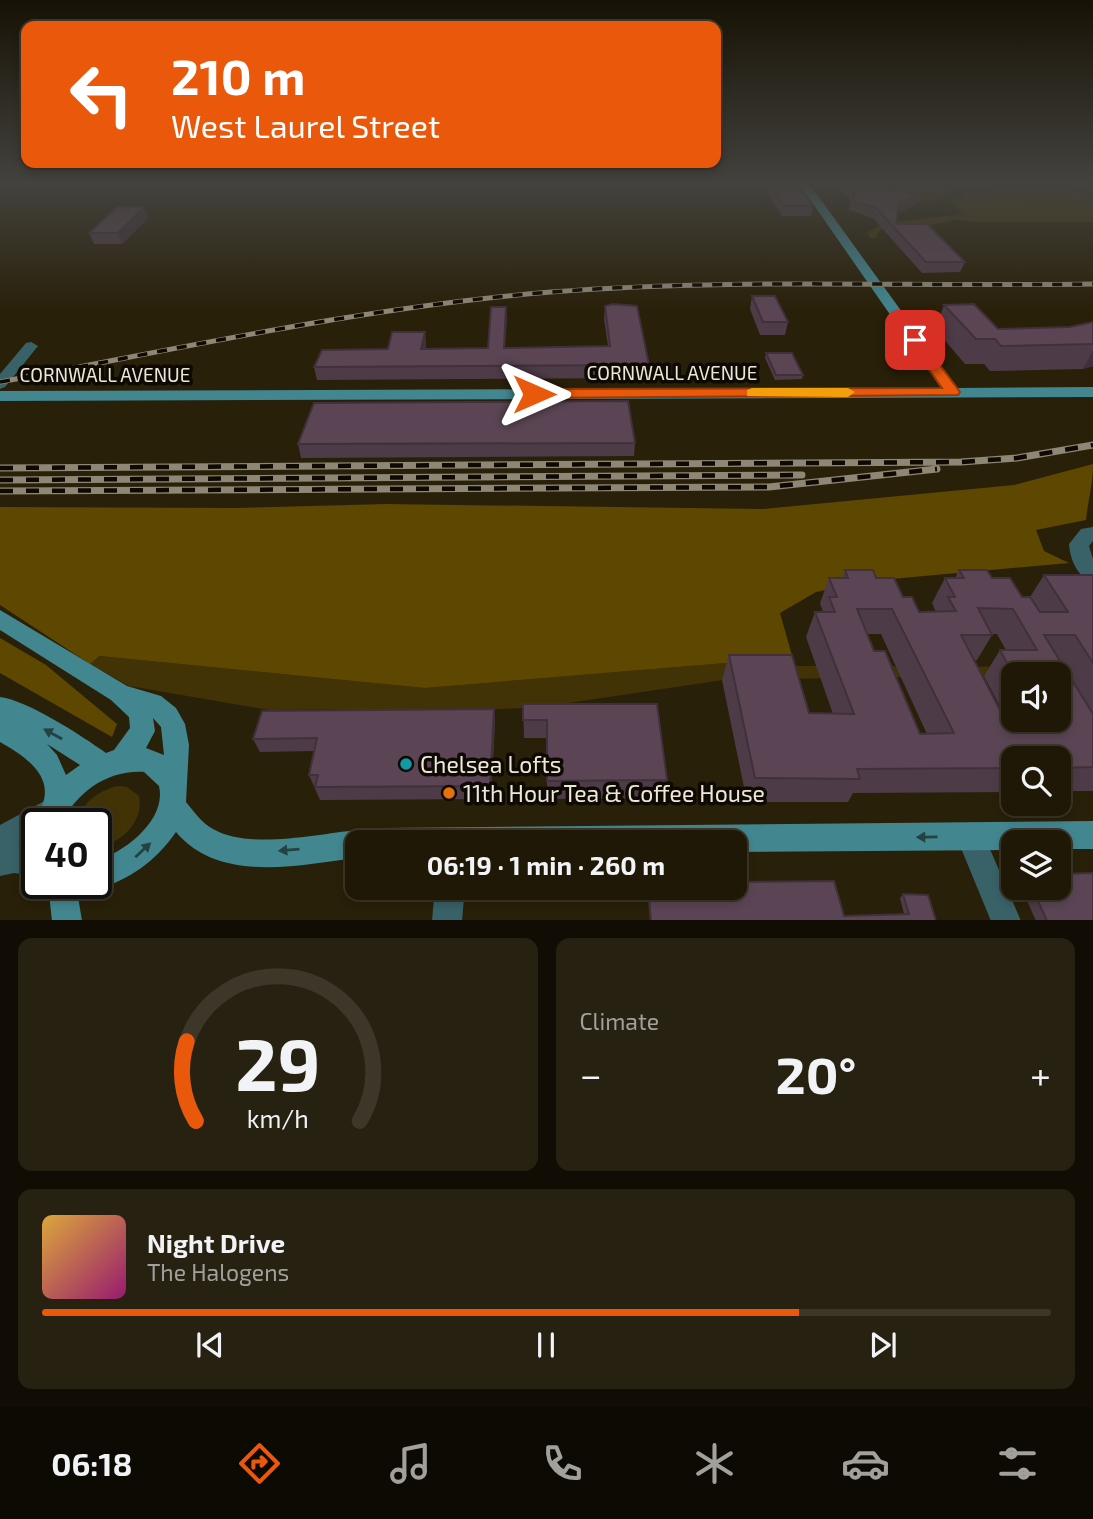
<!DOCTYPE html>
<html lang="en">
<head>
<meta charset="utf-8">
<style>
	body { margin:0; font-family:"Exo 2",sans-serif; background:#272111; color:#f1f3f6; height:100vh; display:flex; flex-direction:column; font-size:26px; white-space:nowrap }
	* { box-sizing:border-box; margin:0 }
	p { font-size:23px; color:#a1a09b }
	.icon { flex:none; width:38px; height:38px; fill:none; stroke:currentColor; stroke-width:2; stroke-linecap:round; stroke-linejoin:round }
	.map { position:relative; height:920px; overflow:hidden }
	.drawer { display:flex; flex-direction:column; gap:18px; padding:18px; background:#110d04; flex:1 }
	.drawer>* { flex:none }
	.banner { position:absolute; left:21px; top:21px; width:700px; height:147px; border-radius:14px; box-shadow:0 4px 10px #0003,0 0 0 2px #3c3728; background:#ea580c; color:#fff; overflow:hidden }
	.fabs { position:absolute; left:1001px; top:662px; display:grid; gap:14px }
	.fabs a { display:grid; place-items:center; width:70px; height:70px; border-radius:14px; background:#1f1807; box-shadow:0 4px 10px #0003,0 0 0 2px #3c3728; font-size:35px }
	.speed { position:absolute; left:21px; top:808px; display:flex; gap:14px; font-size:35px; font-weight:700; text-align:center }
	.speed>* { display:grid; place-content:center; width:91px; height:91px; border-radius:50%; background:#1f1807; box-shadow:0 4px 10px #0003,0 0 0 2px #3c3728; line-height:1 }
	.speed .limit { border:4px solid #111; border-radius:10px; background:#fff; color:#111 }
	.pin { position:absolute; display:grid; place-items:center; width:60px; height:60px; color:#fff; margin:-30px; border-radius:14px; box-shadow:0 4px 10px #0006 }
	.me { position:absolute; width:77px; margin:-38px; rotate:90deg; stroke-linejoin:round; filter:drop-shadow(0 0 5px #0008) }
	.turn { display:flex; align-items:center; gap:24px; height:147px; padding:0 35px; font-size:32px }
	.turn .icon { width:91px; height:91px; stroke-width:2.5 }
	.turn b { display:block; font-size:49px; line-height:60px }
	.big { font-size:52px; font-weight:700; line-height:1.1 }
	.drawer .widget { flex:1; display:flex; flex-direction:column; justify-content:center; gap:10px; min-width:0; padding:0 24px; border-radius:14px; background:#272111 }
	.drawer .dial { align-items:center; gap:0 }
	.dial svg { height:182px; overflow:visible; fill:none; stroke:#3c3728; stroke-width:7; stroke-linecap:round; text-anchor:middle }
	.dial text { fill:#f1f3f6; stroke:none }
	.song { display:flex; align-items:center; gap:21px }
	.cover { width:84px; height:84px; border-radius:10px; background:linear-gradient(135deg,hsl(40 70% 55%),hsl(320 70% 35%)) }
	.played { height:7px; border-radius:4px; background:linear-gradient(90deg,#ea580c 75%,#3c3728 75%) }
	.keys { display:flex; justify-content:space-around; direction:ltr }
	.heat { display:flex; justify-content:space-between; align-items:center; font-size:38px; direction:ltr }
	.drawer .tiles { flex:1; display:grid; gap:18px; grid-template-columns:1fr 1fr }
	.widget:last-child { grid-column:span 2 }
	.trip { position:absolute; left:345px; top:830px; width:402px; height:70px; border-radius:14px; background:#1f1807; box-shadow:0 4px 10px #0003,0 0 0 2px #3c3728; font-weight:700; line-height:70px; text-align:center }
	.dock { display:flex; height:112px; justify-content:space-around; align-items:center; background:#0c0a03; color:#a1a09b }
	.dock .icon { width:49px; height:49px }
	.dock .active { color:#ea580c }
	.dock b { font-size:32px; color:#f1f3f6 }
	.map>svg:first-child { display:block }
</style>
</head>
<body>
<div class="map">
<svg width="1093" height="921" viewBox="0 0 1093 921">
	<rect width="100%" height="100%" fill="#292009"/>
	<!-- green -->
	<path fill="#423307" d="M941,182L950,190L935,201H914L895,183Z
		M1039,182C1067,182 1070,193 1093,196V222H972L957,219L924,227H887L879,231L876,238H870L867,233L883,223L963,214L948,200L964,199L963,195Z
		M98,656L425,688L738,662L795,666L1093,667V674L723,680L541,707L407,714L328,709L269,710L129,686L90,664Z
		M117,786L127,787L139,796C144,822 121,844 96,847V824L75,823C83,803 96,792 117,786Z"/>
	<!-- forest -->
	<path fill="#5d4701" d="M1093,464C1093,484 1088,500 1086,520L1036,530L1044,551L1069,563L869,581L816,592L780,613L795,666L738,662L425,688L99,656L90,664L0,605V507L237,508L386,504L763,509L1014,485Z
		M0,638L46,665L117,724L112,737L0,673Z"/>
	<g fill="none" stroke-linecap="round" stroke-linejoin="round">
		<!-- street -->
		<path fill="#396268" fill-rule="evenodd" d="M31,342L38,346L5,387L0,389V374L26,343Z
			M1093,527V541L1089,546L1093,559V582C1077,577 1070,559 1069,544L1081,529Z
			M52,797L62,801L66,811C59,826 52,824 37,824V835L18,845L37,848V876L14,873L0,876V825Z
			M970,822L980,826L1021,921H991L956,836L960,826Z
			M435,887H465L462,921H432Z"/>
		<!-- secondary -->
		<path fill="#428690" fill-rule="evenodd" d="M798,182H808L957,388L1093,387V397L0,401V391L941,388Z
			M0,610L127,686L161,696L176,708L185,724L189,745L186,802C194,812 202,823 213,829C249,850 317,834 357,830L367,834L369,839L372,832L382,828L1093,821V849H1059V842H1013V850L735,852V842H357V858C298,865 220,884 176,832C155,862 130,879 96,890L85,884H96V861C125,852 167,820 159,786L144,772C107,770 77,792 61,824H37V832L33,824C36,817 41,810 43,803C53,773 21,754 0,742V697C29,701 82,736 106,753L114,750L130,728L129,717L111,700L0,630ZM153,718L161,727L164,755L146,748L155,731ZM47,744L80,765L66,775L57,755Z
			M48,884H76L82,921H52Z"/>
		<!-- rail-far1 casing -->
		<g stroke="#8e8775" stroke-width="5">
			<path id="rail-far1" d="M0,382C183,348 365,307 551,292C731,278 913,287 1093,284"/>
		</g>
		<!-- rail casing -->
		<g stroke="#8e8775" stroke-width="7">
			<path id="rail" d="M0,468L961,462L1017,458L1093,445
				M0,480L802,475
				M0,491L769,487L937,469"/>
		</g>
		<!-- rail-far1 -->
		<use href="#rail-far1" stroke="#0e0a03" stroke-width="3.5" stroke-dasharray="10" stroke-linecap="butt"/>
		<!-- rail -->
		<use href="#rail" stroke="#0e0a03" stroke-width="4.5" stroke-dasharray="13" stroke-linecap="butt"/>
	</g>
	<!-- wall -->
	<path fill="#4e3b48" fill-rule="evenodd" d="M760,182H797L813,206L811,216H782Z
		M831,182H883L892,191L918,195L915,205L897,213L896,224L965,262L960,272L922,273L873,218L849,210L851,203L849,197L830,186Z
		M148,218L122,244H94L89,233Z
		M752,296L788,322L785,335H760L750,309Z
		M944,305L998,329L1070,327L1093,322V366L1083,369L990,371L984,364H965L935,329Z
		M605,306L649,365L648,378L317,380L314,367L388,349L425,332L426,345V348H488L506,307L505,348L608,346L604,319Z
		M766,353L803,375L802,379L775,380L765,358Z
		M635,443L634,456L301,458L298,444Z
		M845,570L876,578L903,597L919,612H936L932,603L945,578H955L959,570L992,578L1022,597H1030L1044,575H1093V791H1059V758H1013V792L853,793L848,802H747L722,680L729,655L809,713L833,714L806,637L815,612H823L820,603L829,578H842ZM867,634H881L927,734H920L874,651ZM992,634H997L1006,650H1000L984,676L1014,733H1012L974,660H977L992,635ZM1013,674L1059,719H1013Z
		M523,704L667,780L663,798L547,799V738H524Z
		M494,709L495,722L491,799L320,800L309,775L314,751L260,752L253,739Z
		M647,887H735L844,916L904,914L900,898L903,894L936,921H650Z
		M1021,887H1059L1093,921H1036Z"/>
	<!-- shaded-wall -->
	<path fill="#40303b" d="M918,195L915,205L896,213L899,203Z
		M144,207L148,218L122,244L118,233Z
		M506,307L507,320L504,361V348Z
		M425,332L426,345L423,362L421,349Z
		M1093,350V366L1083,369Z
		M494,709L495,722L491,799L490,786Z"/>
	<!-- building -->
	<path fill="#5b4554" stroke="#40303b" stroke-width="2" fill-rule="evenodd" d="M769,182H797L813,206H784Z
		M842,182H883L892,191L899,189L918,195L899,203L896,224H927L965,262H926L876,208L851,201L855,197L852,187Z
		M117,207H144L118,233H89Z
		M752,296H775L788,322H763Z
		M613,304L637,306L649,365L314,367L322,350L388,349L392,332H425L421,349L488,348L491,307H506L504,348L610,346L605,306Z
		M974,304L998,329L1070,327L1093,322V344L1001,346L995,339H976L944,305Z
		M766,353H792L803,375H776Z
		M628,401L635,443L298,444L314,403Z
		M845,570H873L876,578H894L903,597H912L919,612L956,611L948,597H955L945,578H964L959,570H987L992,578H1010L1022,597H1030L1040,612H1068L1044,575H1093V663L1075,635H1044L1093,714V767L1059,768V758H1013V768L857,769L860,779L755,778L729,655H792L809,713L854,714L815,612H835L829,597H837L829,578H848ZM978,608L1013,609L1037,650H1000L1013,674H1059V719H1039L1046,732L1012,733L961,635H992ZM857,609H892L954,733L920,734L885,651H874Z
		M523,704H657L667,780L547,781V720H523Z
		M494,709L490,786L315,787L318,775H309L317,738L253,739L262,711Z
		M1093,873V921H1047L1032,887H1059V874Z
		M834,881L844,916L909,914L903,894L928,895L936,921H651L648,887H735V882Z"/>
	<!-- one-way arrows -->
	<defs><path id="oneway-solid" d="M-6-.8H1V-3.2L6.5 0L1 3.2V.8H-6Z" transform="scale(1.75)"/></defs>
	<g fill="#254242">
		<use href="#oneway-solid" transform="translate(53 734) rotate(-151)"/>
		<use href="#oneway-solid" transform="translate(927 837) rotate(179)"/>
		<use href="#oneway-solid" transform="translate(143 850) rotate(-43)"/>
		<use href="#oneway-solid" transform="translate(289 850) rotate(175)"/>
	</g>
	<!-- sky -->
	<linearGradient id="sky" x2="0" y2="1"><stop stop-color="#171205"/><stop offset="0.59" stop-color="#43423e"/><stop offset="1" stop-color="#43423e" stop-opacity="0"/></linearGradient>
	<rect width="1093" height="311" fill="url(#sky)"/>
	<!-- route -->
	<path fill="#ea580c" stroke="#983908" stroke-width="2" d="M910,337H919L960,392L958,395L534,398L526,394L534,389L942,388L908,340Z"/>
	<!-- slow -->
	<path fill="#f59e0b" d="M752,388H848L855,392L848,397L747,396V390Z"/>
	<!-- markers -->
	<circle fill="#0f9aa8" stroke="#0e0a03" stroke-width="2.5" cx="406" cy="764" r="7"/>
	<circle fill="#e8710a" stroke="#0e0a03" stroke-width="2.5" cx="449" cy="793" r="7"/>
	<g text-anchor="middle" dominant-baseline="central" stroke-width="7" stroke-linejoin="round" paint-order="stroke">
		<!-- street labels -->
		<g font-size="19" fill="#ece7d9" stroke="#0e0a03">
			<text x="672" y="372">CORNWALL AVENUE</text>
			<text x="105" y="374">CORNWALL AVENUE</text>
		</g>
		<!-- near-poi labels -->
		<g font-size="23" fill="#ece7d9" stroke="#0e0a03" text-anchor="start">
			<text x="420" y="764">Chelsea Lofts</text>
			<text x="463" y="793">11th Hour Tea &amp; Coffee House</text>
		</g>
	</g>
</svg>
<div class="fabs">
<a><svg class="icon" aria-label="sound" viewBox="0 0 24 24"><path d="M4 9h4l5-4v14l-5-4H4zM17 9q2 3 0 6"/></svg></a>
<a><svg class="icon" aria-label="search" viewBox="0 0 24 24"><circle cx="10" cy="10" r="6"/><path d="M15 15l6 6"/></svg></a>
<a><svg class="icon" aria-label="layers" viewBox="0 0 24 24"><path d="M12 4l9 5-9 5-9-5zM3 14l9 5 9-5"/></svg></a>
</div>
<div class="speed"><div class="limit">40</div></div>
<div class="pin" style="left:915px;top:340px;background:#d93025"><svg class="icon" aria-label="arrive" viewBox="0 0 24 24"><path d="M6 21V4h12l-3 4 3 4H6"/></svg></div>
<svg class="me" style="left:534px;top:394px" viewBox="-20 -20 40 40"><path d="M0-17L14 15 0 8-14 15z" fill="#ea580c" stroke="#fff" stroke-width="4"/></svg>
<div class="trip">06:19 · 1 min · 260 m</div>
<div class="banner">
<div class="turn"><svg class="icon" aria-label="left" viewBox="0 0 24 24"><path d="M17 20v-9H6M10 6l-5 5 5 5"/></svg><div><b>210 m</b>West Laurel Street</div></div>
</div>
</div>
<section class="drawer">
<div class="tiles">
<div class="widget dial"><svg viewBox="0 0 100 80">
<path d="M14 69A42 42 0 1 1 86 69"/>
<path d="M14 69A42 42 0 0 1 10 34" stroke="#ea580c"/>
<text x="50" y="56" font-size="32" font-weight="700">29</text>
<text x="50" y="72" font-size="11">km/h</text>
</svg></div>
<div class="widget"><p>Climate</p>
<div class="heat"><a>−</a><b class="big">20°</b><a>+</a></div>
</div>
<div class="widget">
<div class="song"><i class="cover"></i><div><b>Night Drive</b><p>The Halogens</p></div></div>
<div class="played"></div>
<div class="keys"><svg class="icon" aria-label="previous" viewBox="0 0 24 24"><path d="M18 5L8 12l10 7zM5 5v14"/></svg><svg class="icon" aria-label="pause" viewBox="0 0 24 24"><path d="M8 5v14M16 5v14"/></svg><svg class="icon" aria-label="next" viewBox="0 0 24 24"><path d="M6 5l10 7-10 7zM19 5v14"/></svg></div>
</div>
</div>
</section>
<nav class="dock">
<b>06:18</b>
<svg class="icon active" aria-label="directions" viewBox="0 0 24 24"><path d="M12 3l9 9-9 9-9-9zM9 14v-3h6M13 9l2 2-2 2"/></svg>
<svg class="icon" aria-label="music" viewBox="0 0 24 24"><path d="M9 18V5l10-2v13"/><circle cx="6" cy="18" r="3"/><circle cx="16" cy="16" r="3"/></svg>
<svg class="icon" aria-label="phone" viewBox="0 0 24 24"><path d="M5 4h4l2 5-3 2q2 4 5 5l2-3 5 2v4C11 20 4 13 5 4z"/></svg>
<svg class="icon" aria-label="climate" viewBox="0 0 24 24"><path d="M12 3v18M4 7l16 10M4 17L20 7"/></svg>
<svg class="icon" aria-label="car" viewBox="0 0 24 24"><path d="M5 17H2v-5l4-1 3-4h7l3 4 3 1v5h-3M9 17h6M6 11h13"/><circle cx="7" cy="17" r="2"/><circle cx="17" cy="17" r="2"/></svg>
<svg class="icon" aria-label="filters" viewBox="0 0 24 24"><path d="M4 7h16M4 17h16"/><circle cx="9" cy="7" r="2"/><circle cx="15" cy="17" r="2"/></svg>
</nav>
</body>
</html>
